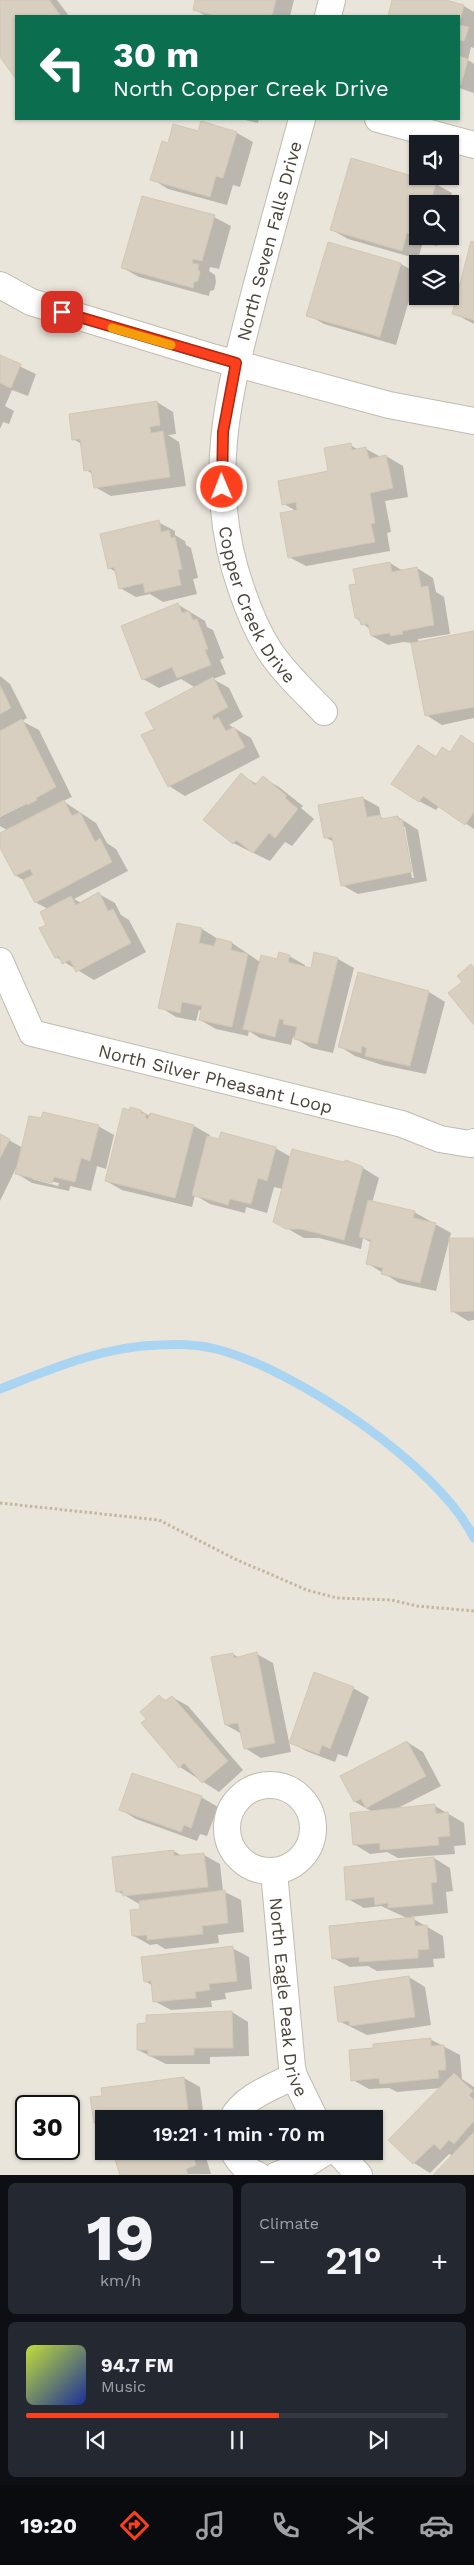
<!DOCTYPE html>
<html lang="en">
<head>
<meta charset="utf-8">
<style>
	body { margin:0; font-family:"Work Sans",sans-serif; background:#242831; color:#f1f3f6; height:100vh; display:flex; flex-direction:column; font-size:19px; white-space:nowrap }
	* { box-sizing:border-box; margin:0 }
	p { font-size:16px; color:#9ea1a6 }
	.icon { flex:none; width:28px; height:28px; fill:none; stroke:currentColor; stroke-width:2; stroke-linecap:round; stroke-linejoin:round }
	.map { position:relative; height:2175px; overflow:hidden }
	.details { display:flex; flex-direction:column; gap:8px; padding:8px; background:#0d0f14; flex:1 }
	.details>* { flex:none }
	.guide { position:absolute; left:15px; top:15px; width:445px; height:105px; border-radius:0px; box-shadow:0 1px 4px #0004; background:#0b6e4f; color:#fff; overflow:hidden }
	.fabs { position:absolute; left:409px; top:135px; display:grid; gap:10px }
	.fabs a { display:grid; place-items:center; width:50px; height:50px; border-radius:0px; background:#171b24; box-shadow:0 1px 4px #0004; font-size:25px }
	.speed { position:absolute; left:15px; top:2095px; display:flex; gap:10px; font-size:25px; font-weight:700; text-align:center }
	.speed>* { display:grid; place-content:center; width:65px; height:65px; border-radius:50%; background:#171b24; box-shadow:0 1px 4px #0004; line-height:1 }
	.speed .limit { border:2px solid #111; border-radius:8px; background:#fff; color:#111 }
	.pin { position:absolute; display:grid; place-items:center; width:42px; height:42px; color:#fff; margin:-21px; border-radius:10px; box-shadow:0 2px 8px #0006 }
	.me { position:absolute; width:55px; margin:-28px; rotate:359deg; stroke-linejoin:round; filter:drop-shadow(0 0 4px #0008) }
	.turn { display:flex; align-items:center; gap:18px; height:105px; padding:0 15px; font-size:22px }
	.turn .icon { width:65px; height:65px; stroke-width:2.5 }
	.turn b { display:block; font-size:35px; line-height:42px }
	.big { font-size:38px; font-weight:600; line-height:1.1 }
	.details .widget { flex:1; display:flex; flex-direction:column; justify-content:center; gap:8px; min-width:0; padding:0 18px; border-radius:8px; background:#242831 }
	.details .dial { align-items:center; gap:0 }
	.dial b { font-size:65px; line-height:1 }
	.song { display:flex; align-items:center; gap:15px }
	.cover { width:60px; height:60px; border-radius:8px; background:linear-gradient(135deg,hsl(70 70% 55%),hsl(230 70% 35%)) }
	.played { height:5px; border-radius:2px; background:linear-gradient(90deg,#fc3f1d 60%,#363941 60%) }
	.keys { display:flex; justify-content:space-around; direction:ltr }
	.heat { display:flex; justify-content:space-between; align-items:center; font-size:28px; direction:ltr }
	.details .tiles { flex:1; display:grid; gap:8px; grid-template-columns:1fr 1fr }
	.widget:last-child { grid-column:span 2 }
	.trip { position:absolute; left:95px; top:2110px; width:288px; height:50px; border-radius:0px; background:#171b24; box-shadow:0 1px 4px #0004; font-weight:600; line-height:50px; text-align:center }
	.menu { display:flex; height:80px; justify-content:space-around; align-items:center; background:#090b0e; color:#9ea1a6 }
	.menu .icon { width:35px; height:35px }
	.menu .active { color:#fc3f1d }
	.menu b { font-size:22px; color:#f1f3f6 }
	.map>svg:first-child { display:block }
</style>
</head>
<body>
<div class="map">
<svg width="474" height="2175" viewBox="0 0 474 2175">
	<rect width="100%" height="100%" fill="#f6f3ec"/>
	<!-- residential -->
	<path fill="#eae5da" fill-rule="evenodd" d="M0,0H474V2175H0ZM16,16H459V119H16ZM418,144H450V176H418ZM418,204H450V236H418ZM418,264H450V296H418ZM26,2106H69V2149H26ZM104,2119H374V2151H104Z"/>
	<!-- shadow -->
	<path fill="#0003" fill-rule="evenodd" d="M2,0H57L69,16H16V76L0,55V2Z
		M197,0H294L290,16H206L194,9Z
		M393,0H441L464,6L474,12V48L471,47L468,60L474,64V93L459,88V16H389Z
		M241,119H259L258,123Z
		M199,132L237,133L253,142L240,187L233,185L227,205L168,189L152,179L169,144Z
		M352,160L436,184L452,193L449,204H418V236H440L437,246L423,242L418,259L348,239L332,230Z
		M214,217L231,226L219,269L210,267L209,271L215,275L216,282L214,290L210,291L209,296L139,277L123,268Z
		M474,243V324L453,313Z
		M401,264L417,273L396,345L324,324L308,315Z
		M0,357L36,374L28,396L12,390L5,406L14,411L9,424L3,422L0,429Z
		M157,402L173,412L176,434L168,435L179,442L186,486L111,496L95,487L93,474L86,470L82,444L73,439Z
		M350,445L359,450L366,449L381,457L386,456L403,466L408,497L385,501L391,532L387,533L390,551L306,566L289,557L296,511L284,504L330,472Z
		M158,522L175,531V535L185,541L186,545L191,548L198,578L193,579L197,594L163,602L150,594L136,597L120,588L116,572L109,568Z
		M390,563L403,571L417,568L433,578L436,592L444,597L450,634L418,639L419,643L474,632V718L442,725L426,715L413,643L403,642L388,645L372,636L371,630L356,618L357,585Z
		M177,604L205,621L207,627L213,630L224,658L220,660L226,674L213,679L229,688L243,717L229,725L251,738L260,757L185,796L169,786L155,730L196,688L181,679L159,688L143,679Z
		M0,676L10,684L27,718L22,721L39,730L72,797L63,801L96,823L107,843L116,849L128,871L74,899L81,903L99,894L115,903L121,915L129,920L146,952L94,980L56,957L48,925V909L35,902L25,881L15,875L0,845V834L7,830L0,826V817L32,801L31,799L0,814Z
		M474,744V829L439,806L436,810L419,801L418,746L437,757Z
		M241,775L257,784L263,778L279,787L303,806L301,808L314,819L292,846L285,842L270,861L233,843Z
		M363,798L379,807L381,817L385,820L398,817L418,830L427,881L358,894L342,885L334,842L325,837ZM402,827H405L414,878H412Z
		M178,924L202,929L218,939L232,943L260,962L278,961L289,956L305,965V968L312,969L315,954L338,959L354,968L333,1053L311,1048L293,1037L291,1045L260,1038L249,1031L248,1036L216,1029L200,1020L202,1011L199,1010L196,1021L176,1017L160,1007Z
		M358,974L429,992L445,1002L426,1074L382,1065L355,1056L339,1046Z
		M141,1111L150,1116L194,1126L210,1135L209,1138L275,1148L291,1157L363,1168L379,1178L372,1203L414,1212L451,1233L436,1291L399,1283L367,1263L372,1243L363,1238L361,1249L319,1238H304L274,1221L283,1189L274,1187L267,1213L246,1207L245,1213L210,1204L195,1195L192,1207L122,1190L106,1181Z
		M98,1126L114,1135L106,1169L97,1166L91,1191L70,1186L69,1191L32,1183L16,1173L17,1166L0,1201V1135L23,1148ZM32,1177L59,1183L58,1186L32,1179Z
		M474,1239V1320L468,1321L452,1311Z
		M233,1654L239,1658L257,1654L273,1663L291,1752L261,1758L245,1748L242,1734L226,1725Z
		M353,1688L369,1697L347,1757L338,1754L335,1762L306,1751L290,1742Z
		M159,1696L167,1701L172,1697L188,1706L243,1770L219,1792L180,1767L148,1719Z
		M407,1742L423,1752L441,1786L396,1809L435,1806L464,1823L466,1845L454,1846L455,1854L398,1858L387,1852L370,1854L354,1844L373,1812L355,1802Z
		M201,1797L218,1807L207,1836L200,1834L197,1841L136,1819L120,1809Z
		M174,1851L183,1857L204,1855L220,1864L223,1891L241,1900L244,1932L218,1935L219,1943L165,1949L157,1944L150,1945L134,1936L141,1905L117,1891Z
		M434,1858L450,1868L453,1891L446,1892L448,1913L410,1917L443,1936L445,1958L433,1959L434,1967L377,1971L368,1966L350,1967L333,1958L353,1923L409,1919L381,1906L364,1908L348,1899Z
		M232,1948L249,1957L252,1989L225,1993L226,1999L211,2001L212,2007L171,2010L154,2001L153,1986L145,1981Z
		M409,1977L425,1987L431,2025L367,2035L339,2021Z
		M232,2012L248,2022L249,2056L210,2057V2064H166L138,2050L148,2025L147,2016Z
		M430,2039L460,2055L462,2079L474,2087V2175H434L453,2156L449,2154L430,2173L414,2163L390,2140L441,2088L397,2092L389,2088L369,2089L353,2080L374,2049Z
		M184,2078L200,2087L204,2119H104V2127L95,2122Z
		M135,2151H204L211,2174L121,2175Z"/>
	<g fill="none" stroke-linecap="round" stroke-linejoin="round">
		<!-- stream -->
		<path stroke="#a9d4f2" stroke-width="9" d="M0,1389C51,1369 104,1346 160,1345C177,1344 200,1345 216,1349C295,1369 438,1465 474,1538"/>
	</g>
	<!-- building -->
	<path fill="#d8cfc1" stroke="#d3c7b4" d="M0,0H49L61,16H16V79L0,57Z
		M195,0H276L272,16H216L193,10Z
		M392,0H446L464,5L459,25L469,27L464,41L459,40V16H388Z
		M459,56L468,59L461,85L459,84Z
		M201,121L237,132L223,178L216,176L210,197L150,180L162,141L168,143L173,124L198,131Z
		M351,158L436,183L430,204H418V236L421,237L407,233L402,251L330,230Z
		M142,196L215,215L202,261L193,259L192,263L199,264L198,269L200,272L198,281L194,282L193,288L121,268Z
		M471,241L474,242V320L452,314Z
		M328,242L401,263L380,337L306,316Z
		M0,355L21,364L11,388L0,383Z
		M157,401L160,425L150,427L151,433L163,431L170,477L94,488L91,470L84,471L80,439L72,440L69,414Z
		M351,443L352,450L366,447L369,459L386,455L393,488L370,493L375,523L371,524L375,542L288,558L280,513L297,510L296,502L282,505L278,481L328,471L324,448Z
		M159,520L161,532L169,530L171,538L175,537L182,569L178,570L181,585L145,593L143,583L119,589L114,567L108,569L100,534Z
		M390,562L392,572L417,567L421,587L428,586L434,625L402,631L403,634L390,636V633L371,636L368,624L361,625L359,618H355L349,585L356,584L353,569Z
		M178,603L182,613L189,611L193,620L197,619L208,649L205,650L211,665L177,678L172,667L142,680L121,626Z
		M474,631V707L425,716L411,643Z
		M213,677L228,707L212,716L214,720L218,717L226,731L234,727L245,747L168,787L141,735L154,729L145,713Z
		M0,685L11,708L0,714Z
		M22,719L56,787L36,798L37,800L27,805L26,803L0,816V731Z
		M461,735L474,744V812L465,825L423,796L419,802L391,784L418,745L436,757L442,747L450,752Z
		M241,773L255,785L263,776L287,796L285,798L298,809L275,838L269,833L253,853L236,840L233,844L203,820Z
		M363,797L367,817L380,815L381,819L398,816L399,820L402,819L412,872L341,886L332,837L324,838L318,805Z
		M64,800L72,816L80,812L95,842L100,838L112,862L35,903L23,880L33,875L30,869L15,876L0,848V833Z
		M99,892L108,911L113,909L131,943L76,972L70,960L62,964L59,956L55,958L39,928L46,925L40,912L71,896L76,905Z
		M177,923L202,928L199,943L214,946L217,938L232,942L231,950L248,954L232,1027L199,1020L202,1006L182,1002L180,1013L158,1008Z
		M279,952L290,955L288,962L311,968L314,952L338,958L317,1044L294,1039L297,1027L283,1024L284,1020L279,1019L275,1037L243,1029L261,955L277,959Z
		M471,964L474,968V1025L448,993L462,982L457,976Z
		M358,972L429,991L410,1066L365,1056L367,1048L362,1046L361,1053L338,1047Z
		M130,1107L141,1110V1113L146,1114L145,1118L148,1119L150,1113L194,1125L175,1198L105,1181L123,1108L130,1110Z
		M43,1112L99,1125L90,1161L81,1158L75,1182L54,1177L52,1183L15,1174L29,1116L41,1118Z
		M221,1132L276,1147L267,1181L258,1178L251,1204L230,1199L228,1205L192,1195L207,1136L219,1139Z
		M0,1134L10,1139L0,1158Z
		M292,1149L343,1162L346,1160L363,1167L344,1240L301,1229H286L273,1222Z
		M368,1200L415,1211L413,1218L436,1223L420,1283L381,1274L383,1268L366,1264L371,1240L359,1237Z
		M449,1238H474V1311L451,1312Z
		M257,1652L275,1743L244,1749L238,1723L225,1725L211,1657L233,1653L234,1658Z
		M314,1672L354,1687L330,1749L322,1745L319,1754L289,1743Z
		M159,1695L165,1701L172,1696L228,1761L202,1783L184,1763L179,1768L141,1723L146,1719L140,1712Z
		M407,1741L426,1776L366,1808L361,1799L354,1802L340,1776Z
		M132,1773L202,1796L191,1828L184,1825L181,1832L119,1810Z
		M435,1804L436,1814L448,1812L450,1836L438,1837L439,1845L380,1850V1843L353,1845L350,1813Z
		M174,1850V1856L204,1853L208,1887L123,1896L122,1891L116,1892L112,1857Z
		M434,1857L437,1882L431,1883L433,1904L388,1908V1903L375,1905L374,1897L346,1900L344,1867Z
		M225,1890L228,1923L202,1926L203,1934L147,1940V1935L132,1936L130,1910L140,1909L139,1901Z
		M414,1917L415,1926L427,1925L429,1949L418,1950V1958L359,1962V1957L332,1959L329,1926Z
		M233,1946L237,1981L209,1984L210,1990L195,1992L196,1998L153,2002L151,1981L144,1982L141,1957Z
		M409,1976L415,2017L350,2026L349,2021L338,2022L334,1987Z
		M232,2011L233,2048H194V2055L148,2056V2050H137V2024L146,2023V2015Z
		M431,2038V2046L444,2045L446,2070H438L439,2078L380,2084L379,2078L351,2081L349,2050L373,2048V2044Z
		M454,2073L473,2091L469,2095L474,2100V2121L454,2144L449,2140L440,2150L434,2144L413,2164L388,2140Z
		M184,2077L188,2110L159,2114V2119H104V2122L94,2123L90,2097L102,2096L101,2088Z
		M474,2132V2175H433Z
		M131,2151H191L196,2165L186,2169L188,2175H120L114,2157Z"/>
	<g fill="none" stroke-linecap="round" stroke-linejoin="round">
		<!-- street casing -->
		<g stroke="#c2bbae" stroke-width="28">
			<g id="street">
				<path d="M328,16L332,0"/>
				<path id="s1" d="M302,119C287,172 273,226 258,280C230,387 203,479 241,588C248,609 257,631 269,650C284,673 305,692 324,712"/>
				<path d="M378,119L474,145"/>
				<path d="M0,285L31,302L208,356L389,405L474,421"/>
				<path id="s2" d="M0,961L32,1033L402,1124L440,1139L470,1144L474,1142"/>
				<circle cx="270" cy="1828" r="43"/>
				<path id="s3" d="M274,1872L292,2067L294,2076L315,2119"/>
				<path d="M232,2119C244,2096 273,2087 294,2076"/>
				<path d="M233,2151C239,2162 246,2171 258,2175"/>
				<path d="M337,2151L359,2175"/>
				<path d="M277,2175L303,2166L327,2151"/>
			</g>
		</g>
		<!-- path -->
		<path stroke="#c4b79f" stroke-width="3" stroke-dasharray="2.5 2.5" stroke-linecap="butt" d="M0,1503L159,1520L235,1559L307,1590L337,1598L391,1600L417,1606L474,1611"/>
		<!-- street -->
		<use href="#street" stroke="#fff" stroke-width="26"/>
	</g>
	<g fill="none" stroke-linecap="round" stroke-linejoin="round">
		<!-- route casing -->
		<g stroke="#a42913" stroke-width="12">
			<path id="route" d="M62,312L236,363L223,432L222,487"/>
		</g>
		<!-- route -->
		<use href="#route" stroke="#fc3f1d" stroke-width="9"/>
		<!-- slow -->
		<path stroke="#f59e0b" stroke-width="9" d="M112,328L171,345"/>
	</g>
	<g text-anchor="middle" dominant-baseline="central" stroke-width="4" stroke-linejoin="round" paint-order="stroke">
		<!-- street labels -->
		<g font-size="18" fill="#4b4439" stroke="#fff">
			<text transform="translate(269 241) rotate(-75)">North Seven Falls Drive</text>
			<text stroke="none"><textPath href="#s1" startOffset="502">Copper Creek Drive</textPath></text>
			<text stroke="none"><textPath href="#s2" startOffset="268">North Silver Pheasant Loop</textPath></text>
			<text stroke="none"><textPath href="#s3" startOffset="126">North Eagle Peak Drive</textPath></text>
		</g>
	</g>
</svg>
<div class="fabs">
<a><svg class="icon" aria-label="sound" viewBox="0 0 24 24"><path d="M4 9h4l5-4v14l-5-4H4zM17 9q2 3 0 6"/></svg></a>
<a><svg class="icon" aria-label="search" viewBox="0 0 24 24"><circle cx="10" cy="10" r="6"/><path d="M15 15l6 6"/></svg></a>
<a><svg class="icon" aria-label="layers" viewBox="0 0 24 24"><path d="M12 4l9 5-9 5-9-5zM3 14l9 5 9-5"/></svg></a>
</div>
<div class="speed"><div class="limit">30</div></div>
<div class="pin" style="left:62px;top:312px;background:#d93025"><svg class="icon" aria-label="arrive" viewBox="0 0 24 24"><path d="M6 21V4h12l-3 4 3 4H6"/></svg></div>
<svg class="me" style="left:222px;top:487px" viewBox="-20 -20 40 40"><circle r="17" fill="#fc3f1d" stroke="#fff" stroke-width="3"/><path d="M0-11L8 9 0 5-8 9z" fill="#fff"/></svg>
<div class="trip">19:21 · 1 min · 70 m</div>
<div class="guide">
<div class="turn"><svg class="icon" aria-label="left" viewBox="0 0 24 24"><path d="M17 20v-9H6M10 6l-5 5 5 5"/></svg><div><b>30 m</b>North Copper Creek Drive</div></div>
</div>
</div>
<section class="details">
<div class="tiles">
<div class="widget dial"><b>19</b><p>km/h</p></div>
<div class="widget"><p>Climate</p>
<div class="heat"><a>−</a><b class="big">21°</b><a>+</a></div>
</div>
<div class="widget">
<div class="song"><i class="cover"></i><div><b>94.7 FM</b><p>Music</p></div></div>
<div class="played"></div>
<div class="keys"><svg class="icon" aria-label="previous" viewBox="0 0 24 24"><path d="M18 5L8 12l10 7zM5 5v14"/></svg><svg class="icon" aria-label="pause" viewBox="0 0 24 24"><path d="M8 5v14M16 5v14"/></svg><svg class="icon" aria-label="next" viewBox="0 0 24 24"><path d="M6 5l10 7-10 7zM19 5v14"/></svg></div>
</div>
</div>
</section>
<nav class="menu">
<b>19:20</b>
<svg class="icon active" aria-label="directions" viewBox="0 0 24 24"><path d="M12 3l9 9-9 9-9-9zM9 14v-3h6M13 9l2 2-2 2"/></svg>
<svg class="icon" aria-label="music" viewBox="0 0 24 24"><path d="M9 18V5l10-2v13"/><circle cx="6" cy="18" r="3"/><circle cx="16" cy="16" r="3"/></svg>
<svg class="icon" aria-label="phone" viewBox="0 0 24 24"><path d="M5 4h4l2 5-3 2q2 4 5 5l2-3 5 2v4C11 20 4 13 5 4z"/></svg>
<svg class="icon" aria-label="climate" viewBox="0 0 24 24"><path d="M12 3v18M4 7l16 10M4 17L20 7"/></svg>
<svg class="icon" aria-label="car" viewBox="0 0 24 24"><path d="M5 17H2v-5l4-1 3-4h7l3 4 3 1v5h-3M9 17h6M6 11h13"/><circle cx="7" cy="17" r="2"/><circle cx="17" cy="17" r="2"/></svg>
</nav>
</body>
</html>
